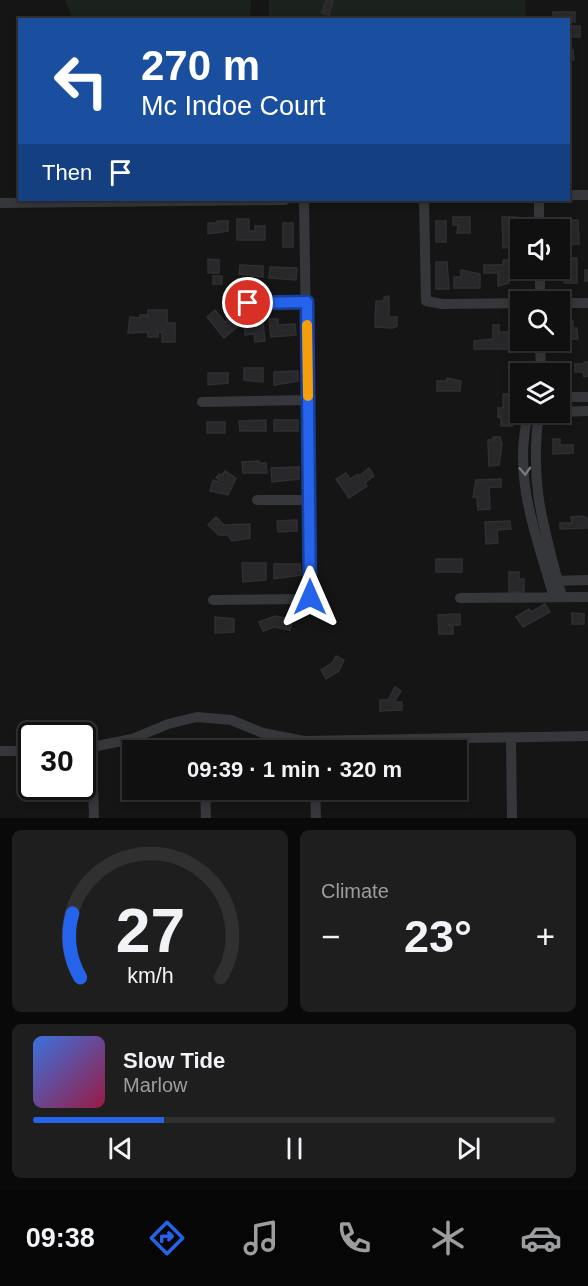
<!DOCTYPE html>
<html lang="en">
<head>
<meta charset="utf-8">
<style>
	body { margin:0; font-family:Helvetica,sans-serif; background:#1e1e1e; color:#f1f3f6; height:100vh; display:flex; flex-direction:column; font-size:22px; white-space:nowrap }
	* { box-sizing:border-box; margin:0 }
	p { font-size:20px; color:#9c9d9f }
	.icon { flex:none; width:33px; height:33px; fill:none; stroke:currentColor; stroke-width:2; stroke-linecap:round; stroke-linejoin:round }
	.map { position:relative; height:818px; overflow:hidden }
	.details { display:flex; flex-direction:column; gap:12px; padding:12px; background:#090909; flex:1 }
	.details>* { flex:none }
	.banner { position:absolute; left:18px; top:18px; width:552px; height:183px; border-radius:0px; box-shadow:0 3px 9px #0003,0 0 0 2px #303030; background:#1a4fa0; color:#fff; overflow:hidden }
	.tools { position:absolute; left:510px; top:219px; display:grid; gap:12px }
	.tools a { display:grid; place-items:center; width:60px; height:60px; border-radius:0px; background:#101010; box-shadow:0 3px 9px #0003,0 0 0 2px #303030; font-size:30px }
	.speed { position:absolute; left:18px; top:722px; display:flex; gap:12px; font-size:30px; font-weight:700; text-align:center }
	.speed>* { display:grid; place-content:center; width:78px; height:78px; border-radius:50%; background:#101010; box-shadow:0 3px 9px #0003,0 0 0 2px #303030; line-height:1 }
	.speed .limit { border:3px solid #111; border-radius:9px; background:#fff; color:#111 }
	.pin { position:absolute; display:grid; place-items:center; width:51px; height:51px; color:#fff; margin:-26px; border:3px solid #fff; border-radius:50%; box-shadow:0 2px 6px #0007 }
	.me { position:absolute; width:66px; margin:-33px; rotate:0deg; stroke-linejoin:round; filter:drop-shadow(0 0 4px #0008) }
	.turn { display:flex; align-items:center; gap:21px; height:126px; padding:0 24px; font-size:27px }
	.turn .icon { width:78px; height:78px; stroke-width:2.5 }
	.turn b { display:block; font-size:42px; line-height:51px }
	.then { display:flex; align-items:center; height:57px; padding:0 24px; background:#0003; gap:12px; font-size:22px }
	.big { font-size:45px; font-weight:800; line-height:1.1 }
	.details .tile { flex:1; display:flex; flex-direction:column; justify-content:center; gap:9px; min-width:0; padding:0 21px; border-radius:9px; background:#1e1e1e }
	.details .dial { align-items:center; gap:0 }
	.dial svg { height:156px; overflow:visible; fill:none; stroke:#303030; stroke-width:7; stroke-linecap:round; text-anchor:middle }
	.dial text { fill:#f1f3f6; stroke:none }
	.song { display:flex; align-items:center; gap:18px }
	.cover { width:72px; height:72px; border-radius:9px; background:linear-gradient(135deg,hsl(220 70% 55%),hsl(340 70% 35%)) }
	.played { height:6px; border-radius:3px; background:linear-gradient(90deg,#2563eb 25%,#303030 25%) }
	.keys { display:flex; justify-content:space-around; direction:ltr }
	.heat { display:flex; justify-content:space-between; align-items:center; font-size:33px; direction:ltr }
	.details .tiles { flex:1; display:grid; gap:12px; grid-template-columns:1fr 1fr }
	.tile:last-child { grid-column:span 2 }
	.trip { position:absolute; left:122px; top:740px; width:345px; height:60px; border-radius:0px; background:#101010; box-shadow:0 3px 9px #0003,0 0 0 2px #303030; font-weight:800; line-height:60px; text-align:center }
	.menu { display:flex; height:96px; justify-content:space-around; align-items:center; background:#060606; color:#9c9d9f }
	.menu .icon { width:42px; height:42px }
	.menu .selected { color:#2563eb }
	.menu b { font-size:27px; color:#f1f3f6 }
	.map>svg:first-child { display:block }
</style>
</head>
<body>
<div class="map">
<svg width="588" height="818" viewBox="0 0 588 818">
	<rect width="100%" height="100%" fill="#151516"/>
	<!-- green -->
	<path fill="#1b211c" d="M65,0H251L250,19H73Z
		M269,0H525L526,19H269Z"/>
	<!-- building -->
	<path fill="#28282a" stroke="#2f2f32" stroke-width="1.5" d="M326,0H333L329,15L322,13Z
		M553,12H575V22L553,20Z
		M568,26H580V37H568Z
		M568,50H573L574,60H568Z
		M453,217H470V233H457L458,225H453Z
		M502,217H516L518,237H513V247L503,248Z
		M237,219H249V231H255V226H265V240H237Z
		M578,220L579,244L560,245V237H565V228H561V221Z
		M217,221H228V231L208,234V223H217Z
		M436,221H446V242H436Z
		M283,223H293V247H283Z
		M560,251H570V258H577V283H564L565,260H561Z
		M208,259L219,260V273H208Z
		M503,260H509V283L498,286V273H484V265H503Z
		M436,262H447L449,289H436Z
		M240,265L263,266V277L239,274Z
		M270,267L297,268L296,280L269,278Z
		M461,270L480,274V288H454V277H461Z
		M585,270H588V281H585Z
		M213,276H222V284H213Z
		M389,296V317H397V326L393,328L375,327L376,301H384V297Z
		M148,310H167V323H175V342H162V332H158V337H148V332L128,333L130,317L140,318V315H147L148,318Z
		M215,310L225,322L231,318L237,327L224,338L207,317Z
		M269,319H278V325L295,324L296,335L271,337Z
		M563,321H573V328H577L578,339H567V350L559,351L560,328H563Z
		M263,323L265,341L255,342L254,334L245,335L244,324Z
		M493,325H499V332H507V349H474V341L493,339Z
		M584,362H588V376L584,377L583,372H575V364H584Z
		M244,368H263V382L244,380Z
		M298,371V381L274,385V372Z
		M208,373H228V383L208,385Z
		M447,378L461,381L460,391H437V381H447Z
		M503,394H512V405L515,404L513,426H501V416L498,417V408H503Z
		M266,420V431H240L239,421Z
		M274,420H298V431H274Z
		M207,422H225V433H207Z
		M493,437H500L502,444L499,465L489,466L488,440H493Z
		M553,439H560V445H573V453L553,454Z
		M259,461V463H266L267,473H243L242,462Z
		M299,467V479L272,482L271,468Z
		M369,468L374,476L365,483L367,486L349,498L336,479L346,473L350,479L358,474L359,476Z
		M225,471L236,478L228,495L210,491L213,480L218,482L219,479L216,478L219,474L222,475Z
		M501,479V487H489L490,509L478,510L477,497H473L476,480Z
		M582,516L587,518V528L560,529V523H572L571,517Z
		M216,517L224,525L250,524V538L232,541L228,535H219L208,525Z
		M297,520V531L278,532L277,521Z
		M510,521L511,529L497,530L498,543L486,544L485,522Z
		M436,559H462V572H436Z
		M242,563H266V580L243,582Z
		M274,564H300L301,575L274,579Z
		M509,572H519V579H524V592H509Z
		M545,604L550,612L523,627L516,617L529,609L531,612Z
		M572,613L584,614V624H572Z
		M460,614V625H448L453,627V634H439L438,615Z
		M275,616L292,619L290,630L274,627L263,631L259,622Z
		M215,617L234,619V632L215,633Z
		M336,656L344,660L339,671L326,679L321,670L332,663Z
		M395,687L401,691L394,702H402V710L380,711V700H388Z"/>
	<g fill="none" stroke-linecap="round" stroke-linejoin="round">
		<!-- minor -->
		<path stroke="#36373b" stroke-width="10" d="M568,195H588
			M424,200L426,301L442,304L520,303
			M539,200V230
			M0,203L285,200
			M540,268V302
			M248,303L307,301
			M560,303H588
			M540,340L541,374
			M560,397H588
			M202,402L308,400
			M529,412C511,475 537,538 554,597
			M539,412C529,487 544,527 562,597
			M560,412L588,411
			M257,500H309
			M552,581L588,580
			M460,598L588,597
			M213,600L305,599L310,597L304,200
			M511,738L512,818
			M82,749L132,739L168,724L197,717L231,720L263,733L304,741L588,736
			M92,749L94,818
			M0,751H32
			M205,789L206,818
			M315,789L316,818"/>
	</g>
	<!-- one-way arrows -->
	<defs><path id="oneway-chevron" d="M-2-3.5L2.5 0L-2 3.5" fill="none" stroke-width="1.6" stroke-linecap="round" stroke-linejoin="round" transform="scale(1.5)"/></defs>
	<use stroke="#75777e" href="#oneway-chevron" transform="translate(525 471) rotate(87)"/>
	<g fill="none" stroke-linecap="round" stroke-linejoin="round">
		<!-- route casing -->
		<g stroke="#184099" stroke-width="15">
			<path id="route" d="M248,303L307,302L310,597"/>
		</g>
		<!-- route -->
		<use href="#route" stroke="#2563eb" stroke-width="10"/>
		<!-- slow -->
		<path stroke="#f59e0b" stroke-width="10" d="M307,325L308,396"/>
	</g>
</svg>
<div class="tools">
<a><svg class="icon" aria-label="sound" viewBox="0 0 24 24"><path d="M4 9h4l5-4v14l-5-4H4zM17 9q2 3 0 6"/></svg></a>
<a><svg class="icon" aria-label="search" viewBox="0 0 24 24"><circle cx="10" cy="10" r="6"/><path d="M15 15l6 6"/></svg></a>
<a><svg class="icon" aria-label="layers" viewBox="0 0 24 24"><path d="M12 4l9 5-9 5-9-5zM3 14l9 5 9-5"/></svg></a>
</div>
<div class="speed"><div class="limit">30</div></div>
<div class="pin" style="left:248px;top:303px;background:#d93025"><svg class="icon" aria-label="arrive" viewBox="0 0 24 24"><path d="M6 21V4h12l-3 4 3 4H6"/></svg></div>
<svg class="me" style="left:310px;top:597px" viewBox="-20 -20 40 40"><path d="M0-17L14 15 0 8-14 15z" fill="#2563eb" stroke="#fff" stroke-width="4"/></svg>
<div class="trip">09:39 · 1 min · 320 m</div>
<div class="banner">
<div class="turn"><svg class="icon" aria-label="left" viewBox="0 0 24 24"><path d="M17 20v-9H6M10 6l-5 5 5 5"/></svg><div><b>270 m</b>Mc Indoe Court</div></div>
<div class="then">Then<svg class="icon" aria-label="arrive" viewBox="0 0 24 24"><path d="M6 21V4h12l-3 4 3 4H6"/></svg></div>
</div>
</div>
<section class="details">
<div class="tiles">
<div class="tile dial"><svg viewBox="0 0 100 80">
<path d="M14 69A42 42 0 1 1 86 69"/>
<path d="M14 69A42 42 0 0 1 10 36" stroke="#2563eb"/>
<text x="50" y="56" font-size="32" font-weight="700">27</text>
<text x="50" y="72" font-size="11">km/h</text>
</svg></div>
<div class="tile"><p>Climate</p>
<div class="heat"><a>−</a><b class="big">23°</b><a>+</a></div>
</div>
<div class="tile">
<div class="song"><i class="cover"></i><div><b>Slow Tide</b><p>Marlow</p></div></div>
<div class="played"></div>
<div class="keys"><svg class="icon" aria-label="previous" viewBox="0 0 24 24"><path d="M18 5L8 12l10 7zM5 5v14"/></svg><svg class="icon" aria-label="pause" viewBox="0 0 24 24"><path d="M8 5v14M16 5v14"/></svg><svg class="icon" aria-label="next" viewBox="0 0 24 24"><path d="M6 5l10 7-10 7zM19 5v14"/></svg></div>
</div>
</div>
</section>
<nav class="menu">
<b>09:38</b>
<svg class="icon selected" aria-label="directions" viewBox="0 0 24 24"><path d="M12 3l9 9-9 9-9-9zM9 14v-3h6M13 9l2 2-2 2"/></svg>
<svg class="icon" aria-label="music" viewBox="0 0 24 24"><path d="M9 18V5l10-2v13"/><circle cx="6" cy="18" r="3"/><circle cx="16" cy="16" r="3"/></svg>
<svg class="icon" aria-label="phone" viewBox="0 0 24 24"><path d="M5 4h4l2 5-3 2q2 4 5 5l2-3 5 2v4C11 20 4 13 5 4z"/></svg>
<svg class="icon" aria-label="climate" viewBox="0 0 24 24"><path d="M12 3v18M4 7l16 10M4 17L20 7"/></svg>
<svg class="icon" aria-label="car" viewBox="0 0 24 24"><path d="M5 17H2v-5l4-1 3-4h7l3 4 3 1v5h-3M9 17h6M6 11h13"/><circle cx="7" cy="17" r="2"/><circle cx="17" cy="17" r="2"/></svg>
</nav>
</body>
</html>
